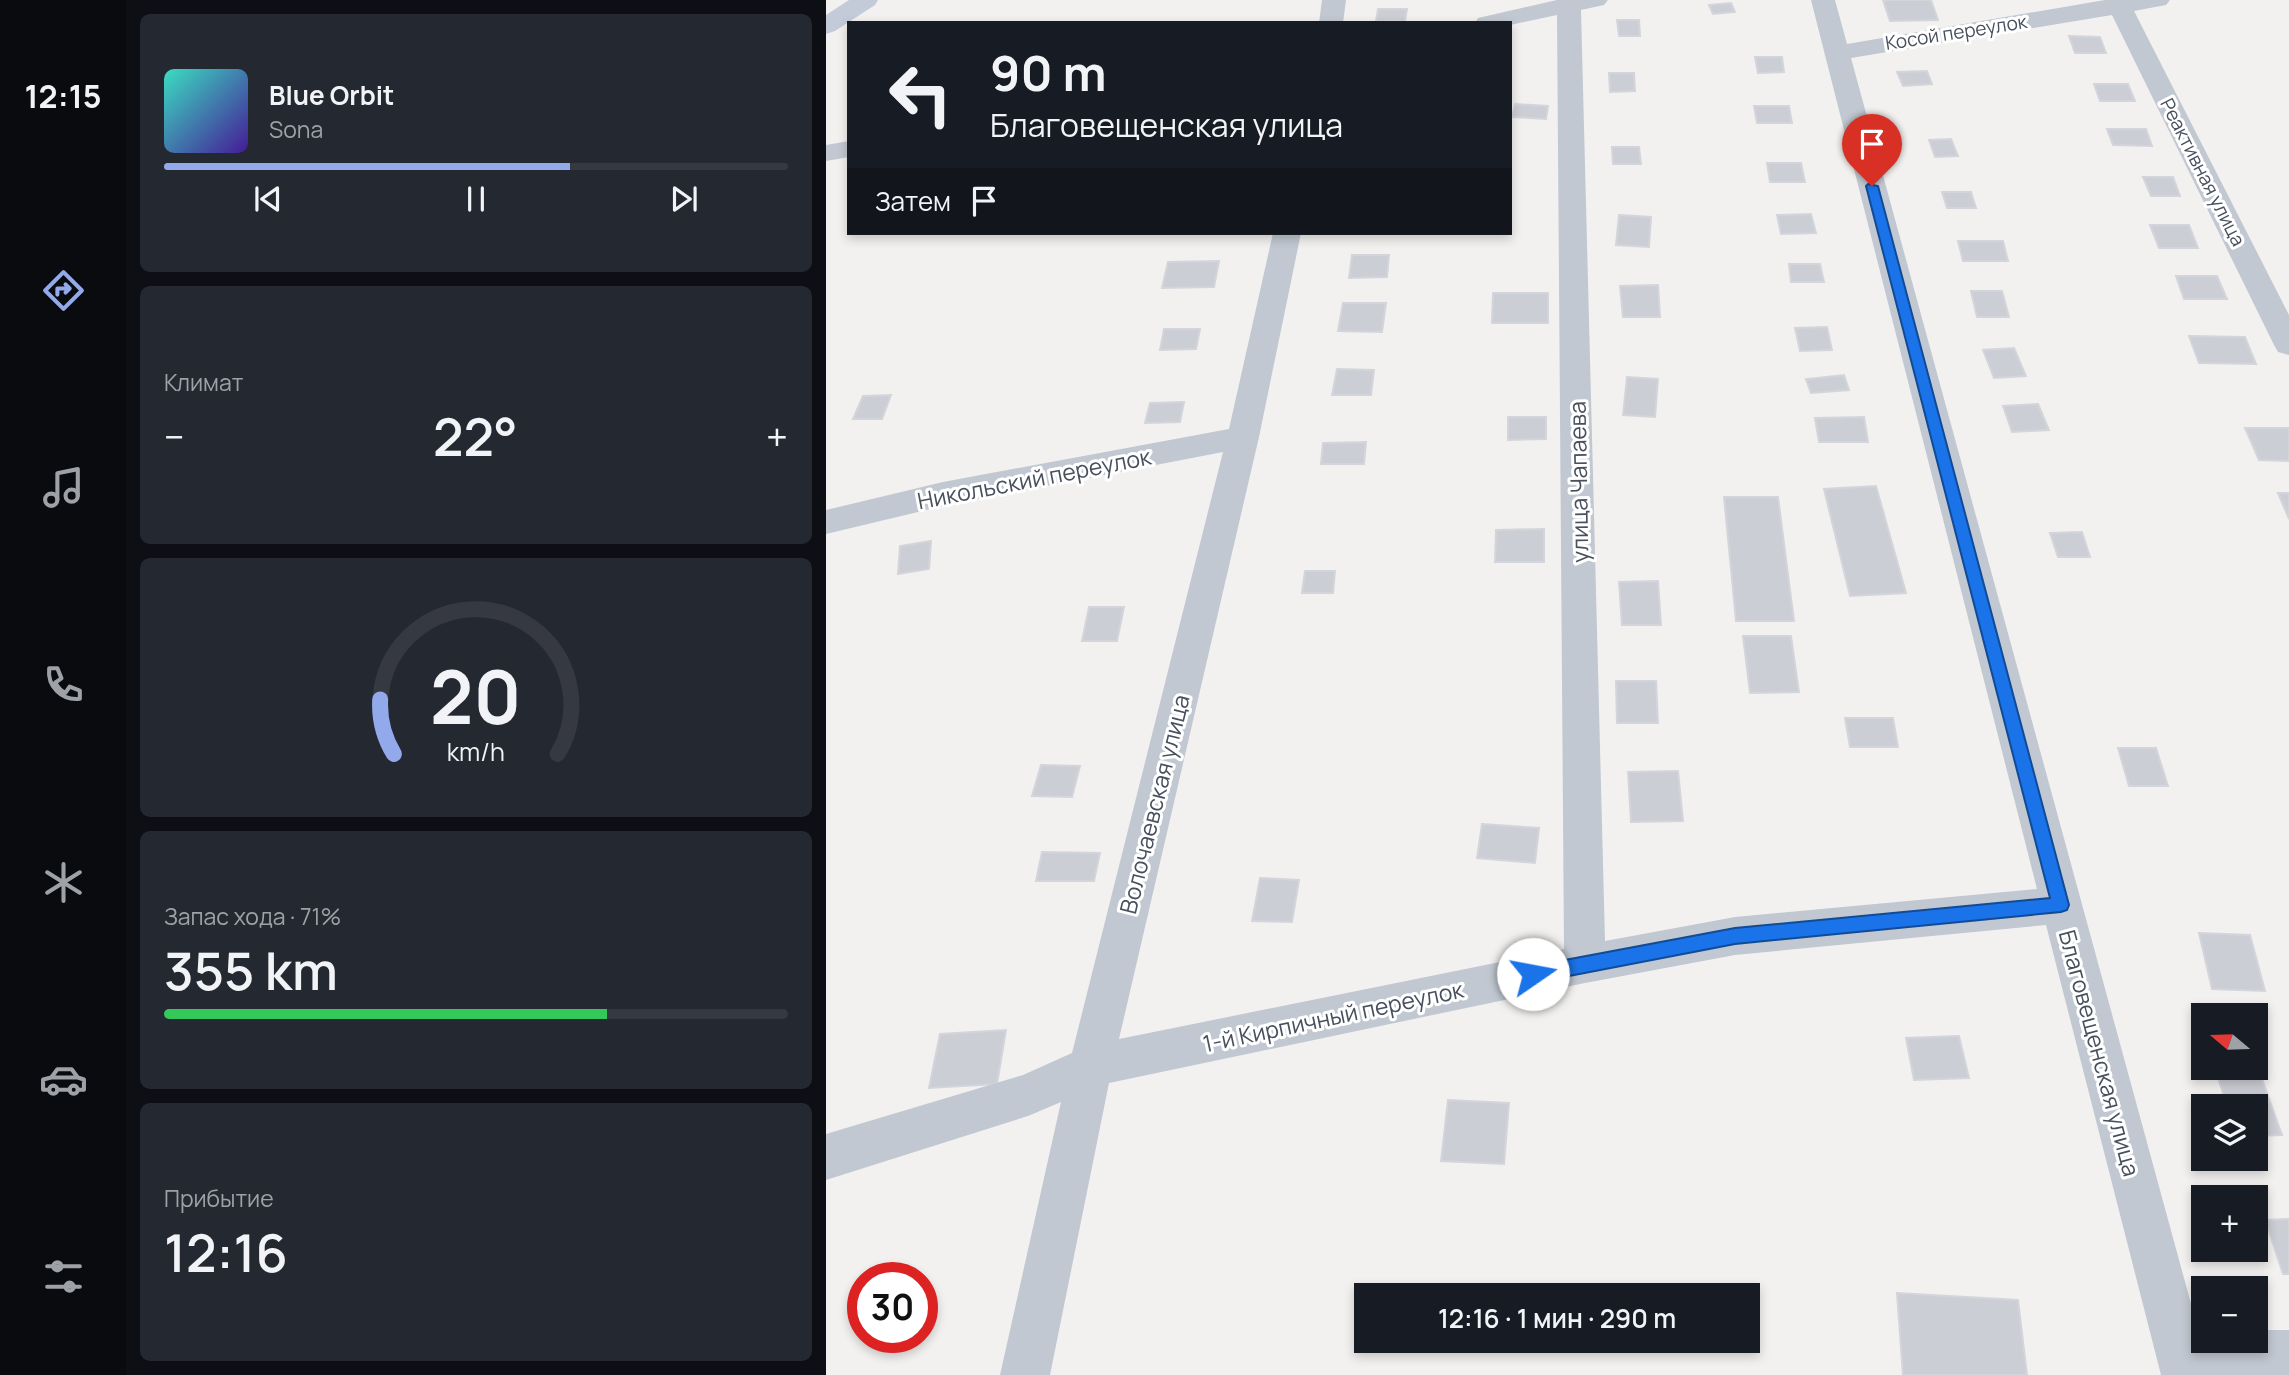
<!DOCTYPE html>
<html lang="ru">
<head>
<meta charset="utf-8">
<style>
	body { margin:0; font-family:Manrope,sans-serif; background:#242831; color:#f1f3f6; height:100vh; display:flex; flex-direction:column; font-size:26px; white-space:nowrap }
	* { box-sizing:border-box; margin:0 }
	p { font-size:23px; color:#9ea1a6 }
	.icon { flex:none; width:38px; height:38px; fill:none; stroke:currentColor; stroke-width:2; stroke-linecap:round; stroke-linejoin:round }
	.map { position:relative; flex:1; overflow:hidden }
	.panel { display:flex; flex-direction:column; gap:14px; padding:14px; background:#0d0f14; width:700px }
	.panel>* { flex:none }
	.guide { position:absolute; left:21px; top:21px; width:665px; height:214px; border-radius:0px; box-shadow:0 4px 10px #0003; background:#171b24; color:#f1f3f6; overflow:hidden }
	.needle { width:46px; rotate:289deg }
	.controls { position:absolute; left:1365px; top:1003px; display:grid; gap:14px }
	.controls a { display:grid; place-items:center; width:77px; height:77px; border-radius:0px; background:#171b24; box-shadow:0 4px 10px #0003; font-size:35px }
	.speed { position:absolute; left:21px; top:1262px; display:flex; gap:14px; font-size:35px; font-weight:700; text-align:center }
	.speed>* { display:grid; place-content:center; width:91px; height:91px; border-radius:50%; background:#171b24; box-shadow:0 4px 10px #0003; line-height:1 }
	.speed .limit { border:10px solid #d22; background:#fff; color:#111 }
	.pin { position:absolute; display:grid; place-items:center; width:60px; height:60px; color:#fff; margin:-72px -30px; border-radius:50% 50% 50% 0; rotate:-45deg; box-shadow:0 0 7px #0007 }
	.pin .icon { rotate:45deg }
	.me { position:absolute; width:77px; margin:-38px; rotate:78deg; stroke-linejoin:round; filter:drop-shadow(0 0 5px #0008) }
	.turn { display:flex; align-items:center; gap:24px; height:147px; padding:0 28px; font-size:32px }
	.turn .icon { width:91px; height:91px; stroke-width:2.5 }
	.turn b { display:block; font-size:49px; line-height:60px }
	.then { display:flex; align-items:center; height:66px; padding:0 28px; background:#0003; gap:14px; font-size:26px }
	.big { font-size:52px; font-weight:600; line-height:1.1 }
	.panel .tile { flex:1; display:flex; flex-direction:column; justify-content:center; gap:10px; min-width:0; padding:0 24px; border-radius:10px; background:#242831 }
	.panel .dial { align-items:center; gap:0 }
	.dial svg { height:182px; overflow:visible; fill:none; stroke:#363941; stroke-width:7; stroke-linecap:round; text-anchor:middle }
	.dial text { fill:#f1f3f6; stroke:none }
	.song { display:flex; align-items:center; gap:21px }
	.cover { width:84px; height:84px; border-radius:10px; background:linear-gradient(135deg,hsl(170 70% 55%),hsl(260 70% 35%)) }
	.played { height:7px; border-radius:4px; background:linear-gradient(90deg,#92a9ec 65%,#363941 65%) }
	.keys { display:flex; justify-content:space-around; direction:ltr }
	.heat { display:flex; justify-content:space-between; align-items:center; font-size:38px; direction:ltr }
	.charge { height:10px; border-radius:5px; background:linear-gradient(90deg,#34c759 71%,#363941 0) }
	.trip { position:absolute; left:528px; top:1283px; width:406px; height:70px; border-radius:0px; background:#171b24; box-shadow:0 4px 10px #0003; font-weight:600; line-height:70px; text-align:center }
	main { display:flex; flex:1; min-height:0 }
	.tabs { display:flex; flex-direction:column; width:126px; justify-content:space-around; align-items:center; background:#090b0e; color:#9ea1a6 }
	.tabs .icon { width:49px; height:49px }
	.tabs .on { color:#92a9ec }
	.tabs b { font-size:32px; color:#f1f3f6 }
	.map>svg:first-child { display:block }
</style>
</head>
<body>
<main>
<nav class="tabs">
<b>12:15</b>
<svg class="icon on" aria-label="directions" viewBox="0 0 24 24"><path d="M12 3l9 9-9 9-9-9zM9 14v-3h6M13 9l2 2-2 2"/></svg>
<svg class="icon" aria-label="music" viewBox="0 0 24 24"><path d="M9 18V5l10-2v13"/><circle cx="6" cy="18" r="3"/><circle cx="16" cy="16" r="3"/></svg>
<svg class="icon" aria-label="phone" viewBox="0 0 24 24"><path d="M5 4h4l2 5-3 2q2 4 5 5l2-3 5 2v4C11 20 4 13 5 4z"/></svg>
<svg class="icon" aria-label="climate" viewBox="0 0 24 24"><path d="M12 3v18M4 7l16 10M4 17L20 7"/></svg>
<svg class="icon" aria-label="car" viewBox="0 0 24 24"><path d="M5 17H2v-5l4-1 3-4h7l3 4 3 1v5h-3M9 17h6M6 11h13"/><circle cx="7" cy="17" r="2"/><circle cx="17" cy="17" r="2"/></svg>
<svg class="icon" aria-label="filters" viewBox="0 0 24 24"><path d="M4 7h16M4 17h16"/><circle cx="9" cy="7" r="2"/><circle cx="15" cy="17" r="2"/></svg>
</nav>
<section class="panel">
<div class="tile">
<div class="song"><i class="cover"></i><div><b>Blue Orbit</b><p>Sona</p></div></div>
<div class="played"></div>
<div class="keys"><svg class="icon" aria-label="previous" viewBox="0 0 24 24"><path d="M18 5L8 12l10 7zM5 5v14"/></svg><svg class="icon" aria-label="pause" viewBox="0 0 24 24"><path d="M8 5v14M16 5v14"/></svg><svg class="icon" aria-label="next" viewBox="0 0 24 24"><path d="M6 5l10 7-10 7zM19 5v14"/></svg></div>
</div>
<div class="tile"><p>Климат</p>
<div class="heat"><a>−</a><b class="big">22°</b><a>+</a></div>
</div>
<div class="tile dial"><svg viewBox="0 0 100 80">
<path d="M14 69A42 42 0 1 1 86 69"/>
<path d="M14 69A42 42 0 0 1 8 45" stroke="#92a9ec"/>
<text x="50" y="56" font-size="32" font-weight="700">20</text>
<text x="50" y="72" font-size="11">km/h</text>
</svg></div>
<div class="tile"><p>Запас хода · 71%</p><b class="big">355 km</b><div class="charge"></div></div>
<div class="tile"><p>Прибытие</p><b class="big">12:16</b></div>
</section>
<div class="map">
<svg width="1463" height="1375" viewBox="0 0 1463 1375">
	<rect width="100%" height="100%" fill="#f2f1f0"/>
	<!-- building -->
	<path fill="#ccced5" stroke="#d4d5db" stroke-width="2" d="M1057,0H1105L1112,20L1064,21Z
		M905,3L909,12L887,14L883,5Z
		M552,9H581L579,21H550Z
		M791,20H813L814,36H793Z
		M1243,36L1274,37L1280,53H1249Z
		M929,57H956L958,72L932,73Z
		M1101,71L1106,84L1077,86L1071,72Z
		M783,73H808L809,91L784,92Z
		M1268,84H1302L1309,101H1274Z
		M689,104L722,106L720,119L686,117Z
		M928,106H963L966,123H931Z
		M1281,129H1320L1326,146L1287,145Z
		M1125,139L1132,156L1109,157L1103,140Z
		M786,147H813L815,164H787Z
		M941,163H975L979,182H944Z
		M1317,177H1347L1354,196H1325Z
		M1116,192H1145L1150,208H1121Z
		M985,214L990,233L955,234L951,215Z
		M793,215L825,217L823,247L790,245Z
		M1324,225H1363L1372,248H1333Z
		M1132,241H1177L1182,261H1137Z
		M526,255H563L561,277L523,278Z
		M393,261L388,287L336,288L342,262Z
		M963,264H994L998,282H965Z
		M1350,276H1391L1401,299H1358Z
		M832,285L834,317H797L794,286Z
		M1145,291H1176L1183,317H1151Z
		M667,293H722V323H666Z
		M517,303H560L556,332L512,331Z
		M1001,327L1006,350L974,351L969,328Z
		M338,329H374L370,349L334,350Z
		M1363,336L1419,337L1430,364L1373,363Z
		M1188,348L1200,376L1168,378L1157,350Z
		M511,369L548,370L545,395H506Z
		M1018,375L1023,390L985,393L980,379Z
		M801,377L832,379L829,417L797,415Z
		M65,395L56,419H27L37,396Z
		M358,402L354,422L319,423L324,403Z
		M1212,404L1223,430L1186,432L1177,406Z
		M682,417H720V439L682,440Z
		M1038,417L1042,442H993L989,418Z
		M1419,428H1463V461L1433,460Z
		M540,442L538,464H495L497,443Z
		M1050,486L1080,593L1024,596L998,489Z
		M1452,493H1463V519Z
		M898,497H952L968,621H910Z
		M718,529V562H669L670,530Z
		M1256,532L1264,557H1232L1224,533Z
		M105,541L103,569L72,574L74,546Z
		M479,571H509L507,593H476Z
		M832,581L835,625H796L793,582Z
		M263,607H298L291,641H256Z
		M917,636H965L973,692L924,693Z
		M790,681H830L832,723H791Z
		M1019,718H1067L1072,747H1024Z
		M1292,748H1330L1342,786H1303Z
		M215,765L254,766L246,797L206,796Z
		M852,771L857,821L805,822L802,772Z
		M656,824L713,828L709,863L651,858Z
		M216,852L274,853L268,881H210Z
		M434,878L473,880L466,922L426,921Z
		M1373,933L1424,935L1439,991L1386,989Z
		M180,1030L171,1084L103,1088L114,1034Z
		M1133,1036L1143,1078L1088,1080L1080,1038Z
		M1430,1065H1431L1456,1135L1430,1136V1106H1401L1389,1068H1430Z
		M622,1100L683,1103L678,1164L615,1161Z
		M1463,1219V1274H1457L1439,1220Z
		M1071,1293L1192,1300L1201,1375H1077Z"/>
	<g fill="none" stroke-linecap="round" stroke-linejoin="round">
		<!-- street -->
		<path fill="#c1c8d1" fill-rule="evenodd" d="M496,0H520L517,23H493Z
			M731,0H782L778,5L755,10L779,941L909,917L1211,889L985,0H1009L1021,44L1279,0H1344L1340,5L1308,11L1463,315V355L1452,352L1448,345L1286,15L1025,58L1373,1333L1377,1332V1340H1430V1330H1463V1375H1335L1220,925L909,955L759,983L283,1083L224,1375H174L235,1102L202,1116L0,1180V1134L197,1075L246,1053L397,452L117,506L0,534V510L117,482L403,429L447,233H475L433,437L293,1039L738,949L731,15L684,25V23H649L652,18Z
			M23,141V157L0,161V145Z"/>
		<!-- secondary -->
		<path fill="#c3cad8" fill-rule="evenodd" d="M23,0H52L49,5L9,31L0,34V15Z"/>
	</g>
	<!-- route -->
	<path fill="#1a73e8" stroke="#114b97" stroke-width="2" d="M1042,184L1052,186L1243,905L1241,910L1235,912L909,944L707,983L701,980L698,974L701,968L707,966L909,928L1224,898L1040,186Z"/>
	<g text-anchor="middle" dominant-baseline="central" stroke-width="6" stroke-linejoin="round" paint-order="stroke">
		<!-- far-street labels -->
		<g font-size="19" fill="#48505d" stroke="#fff">
			<text transform="translate(1130 32) rotate(-9)">Косой переулок</text>
			<text transform="translate(1377 172) rotate(63)">Реактивная улица</text>
		</g>
		<!-- street labels -->
		<g font-size="23" fill="#48505d" stroke="#fff">
			<text transform="translate(208 478) rotate(-11)">Никольский переулок</text>
			<text transform="translate(752 482) rotate(-91)">улица Чапаева</text>
			<text transform="translate(328 804) rotate(-76)">Волочаевская улица</text>
			<text transform="translate(507 1016) rotate(-12)">1-й Кирпичный переулок</text>
			<text transform="translate(1274 1053) rotate(75)">Благовещенская улица</text>
		</g>
	</g>
</svg>
<div class="controls">
<a><svg class="needle" viewBox="-14 -14 28 28"><path d="M0-13l5 13h-10z" fill="#e53935"/><path d="M0 13l5-13h-10z" fill="#9ea1a6"/></svg></a>
<a><svg class="icon" aria-label="layers" viewBox="0 0 24 24"><path d="M12 4l9 5-9 5-9-5zM3 14l9 5 9-5"/></svg></a>
<a>+</a>
<a>−</a>
</div>
<div class="speed"><div class="limit">30</div></div>
<div class="pin" style="left:1046px;top:186px;background:#d93025"><svg class="icon" aria-label="arrive" viewBox="0 0 24 24"><path d="M6 21V4h12l-3 4 3 4H6"/></svg></div>
<svg class="me" style="left:707px;top:974px" viewBox="-20 -20 40 40"><circle r="19" fill="#fff"/><path d="M0-13L10 11 0 6-10 11z" fill="#1a73e8"/></svg>
<div class="trip">12:16 · 1 мин · 290 m</div>
<div class="guide">
<div class="turn"><svg class="icon" aria-label="left" viewBox="0 0 24 24"><path d="M17 20v-9H6M10 6l-5 5 5 5"/></svg><div><b>90 m</b>Благовещенская улица</div></div>
<div class="then">Затем<svg class="icon" aria-label="arrive" viewBox="0 0 24 24"><path d="M6 21V4h12l-3 4 3 4H6"/></svg></div>
</div>
</div>
</main>
</body>
</html>
